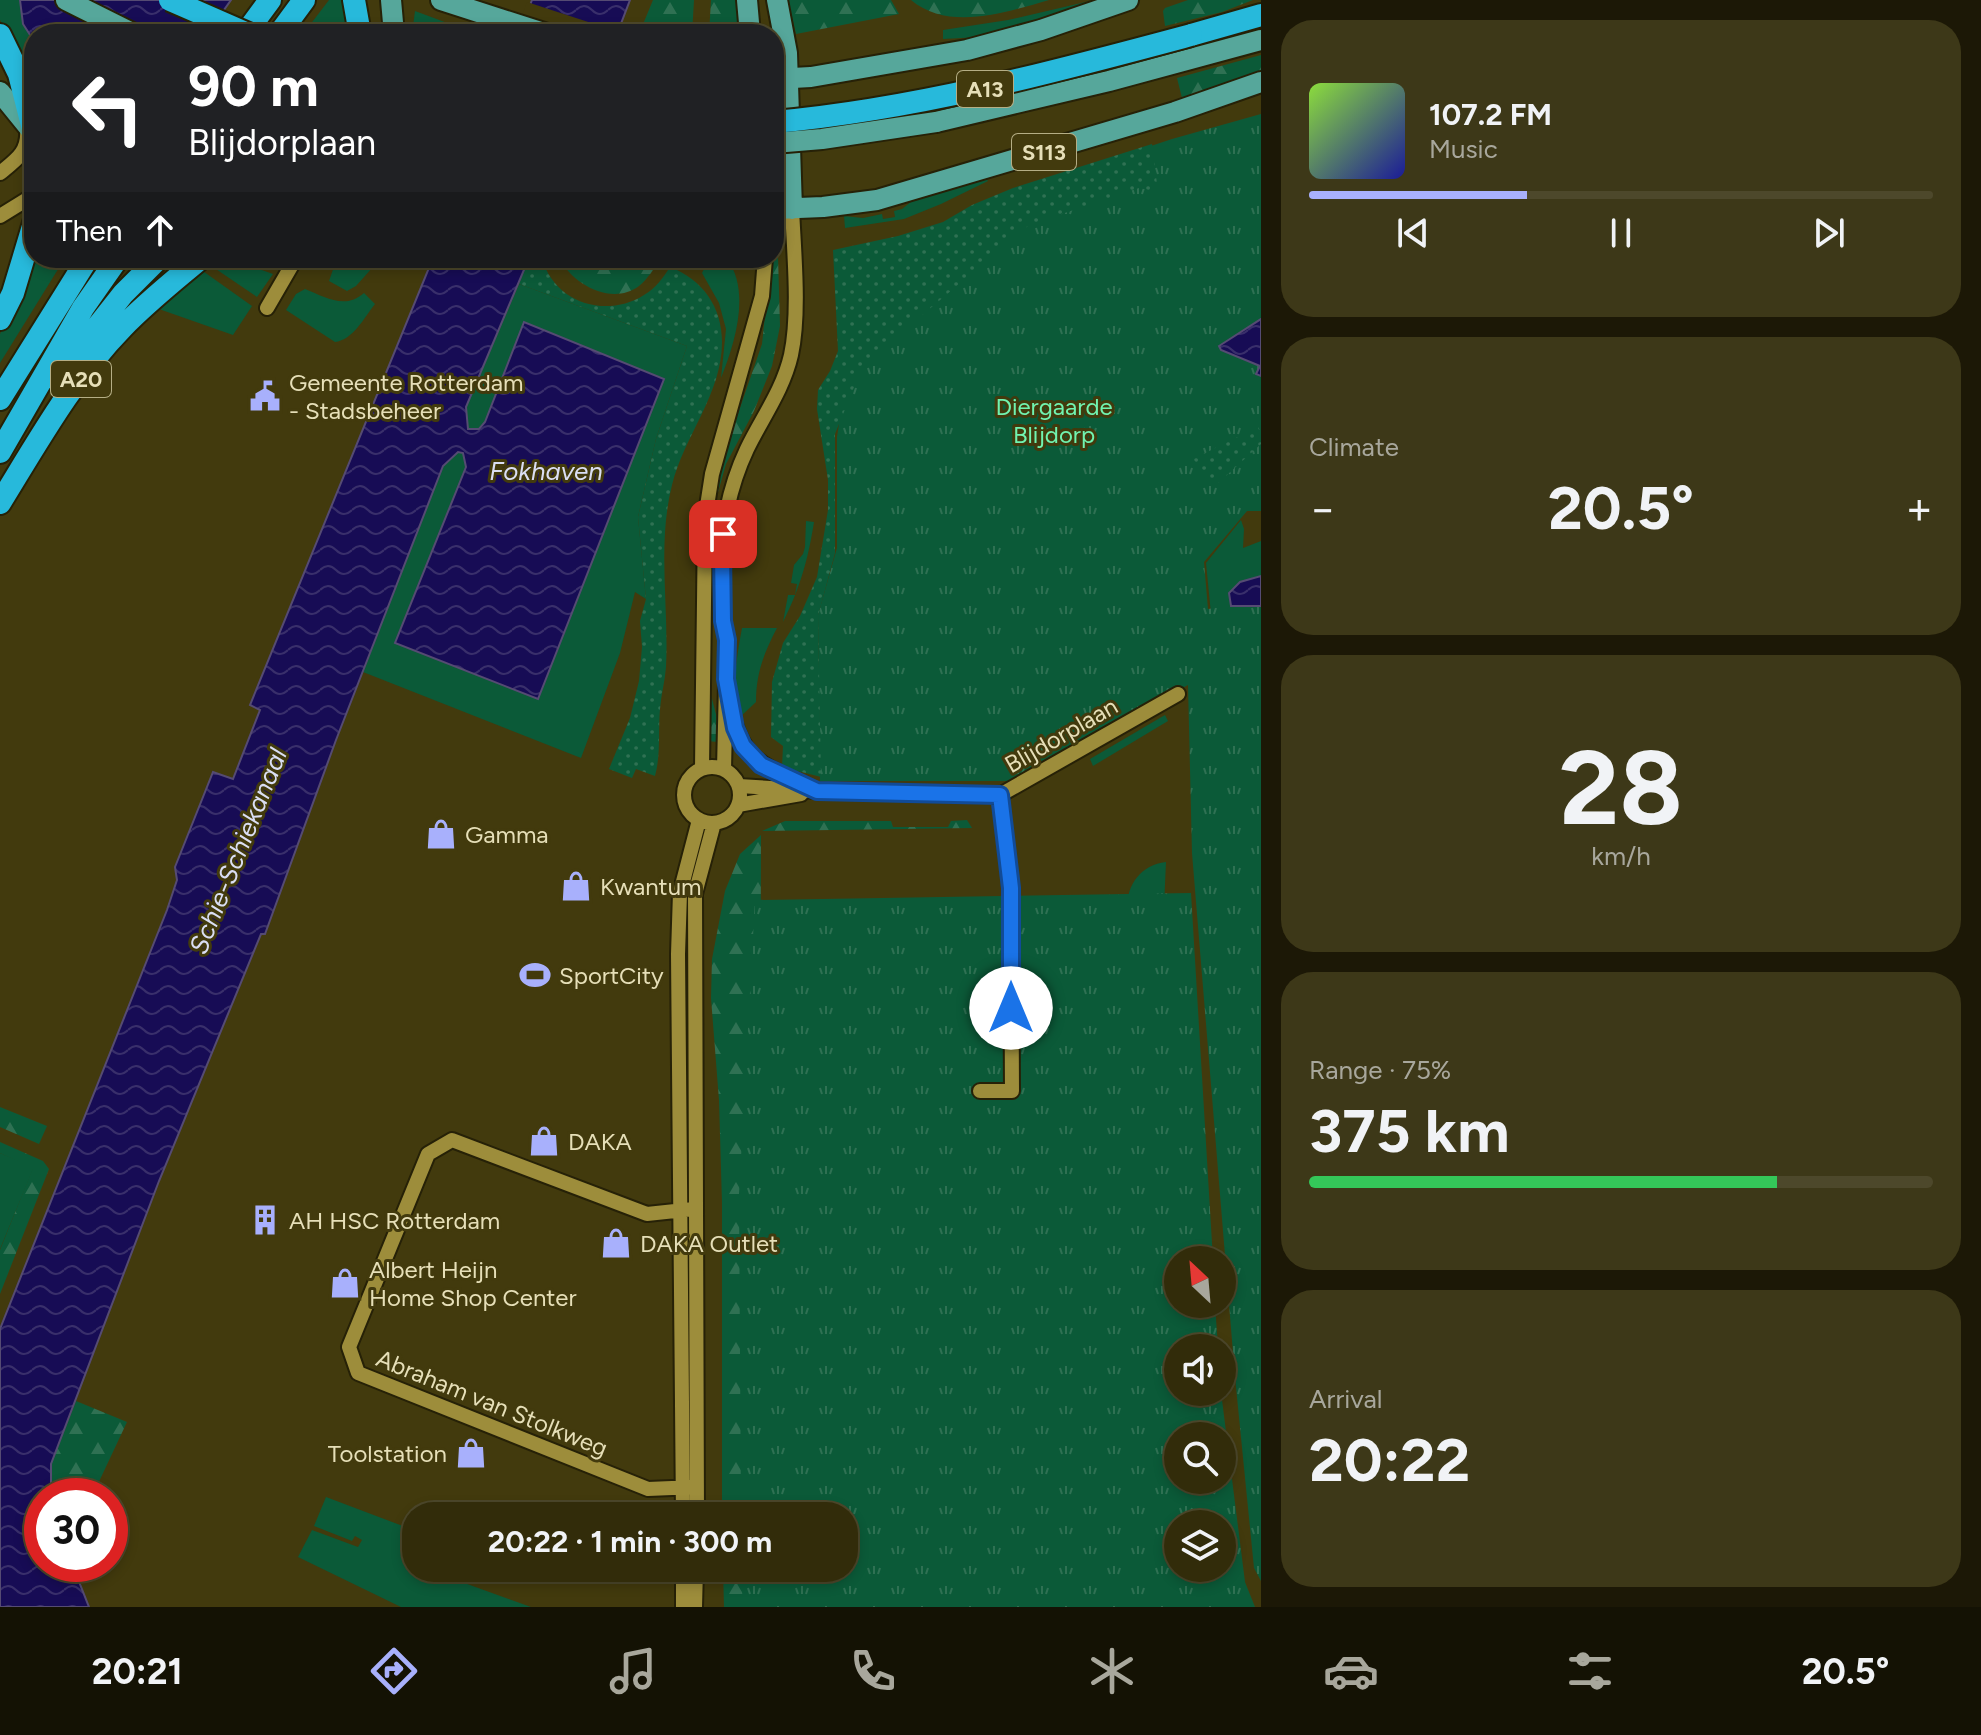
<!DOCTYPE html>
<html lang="en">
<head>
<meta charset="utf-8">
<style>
	body { margin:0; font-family:Figtree,sans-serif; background:#3d3818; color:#f1f3f6; height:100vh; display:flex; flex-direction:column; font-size:30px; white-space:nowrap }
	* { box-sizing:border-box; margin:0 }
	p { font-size:26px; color:#a8a79c }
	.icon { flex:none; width:44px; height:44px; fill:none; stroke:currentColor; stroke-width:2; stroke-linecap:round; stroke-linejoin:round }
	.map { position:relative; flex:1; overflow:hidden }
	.drawer { display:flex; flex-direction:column; gap:20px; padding:20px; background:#1c1806; width:720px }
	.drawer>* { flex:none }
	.top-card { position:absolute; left:24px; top:24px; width:760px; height:244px; border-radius:32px; box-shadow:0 4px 12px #0003,0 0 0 2px #4d482b; background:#202124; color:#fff; overflow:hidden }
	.needle { width:52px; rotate:334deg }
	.fabs { position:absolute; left:1164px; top:1246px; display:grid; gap:16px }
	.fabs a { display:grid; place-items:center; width:72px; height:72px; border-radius:50%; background:#322c0a; box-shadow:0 4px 12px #0003,0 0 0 2px #4d482b; font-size:40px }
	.speed { position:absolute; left:24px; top:1478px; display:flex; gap:16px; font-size:40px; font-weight:700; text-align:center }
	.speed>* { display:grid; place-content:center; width:104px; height:104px; border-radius:50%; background:#322c0a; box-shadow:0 4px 12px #0003,0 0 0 2px #4d482b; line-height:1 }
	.speed .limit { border:12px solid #d22; background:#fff; color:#111 }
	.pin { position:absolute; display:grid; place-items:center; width:68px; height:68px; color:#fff; margin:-34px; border-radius:16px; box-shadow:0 4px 12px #0006 }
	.me { position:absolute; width:88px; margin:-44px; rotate:0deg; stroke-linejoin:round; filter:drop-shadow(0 0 6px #0008) }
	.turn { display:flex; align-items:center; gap:28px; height:168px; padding:0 32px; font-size:36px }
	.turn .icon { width:104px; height:104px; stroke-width:2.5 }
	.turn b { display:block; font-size:56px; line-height:68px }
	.then { display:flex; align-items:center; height:76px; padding:0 32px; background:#0003; gap:16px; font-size:30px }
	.big { font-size:60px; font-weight:700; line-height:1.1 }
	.drawer .tile { flex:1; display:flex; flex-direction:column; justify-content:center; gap:12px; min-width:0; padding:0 28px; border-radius:32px; background:#3d3818 }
	.drawer .dial { align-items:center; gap:0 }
	.dial b { font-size:104px; line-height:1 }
	.song { display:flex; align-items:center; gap:24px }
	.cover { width:96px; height:96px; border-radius:12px; background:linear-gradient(135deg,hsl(90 70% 55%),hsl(240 70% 35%)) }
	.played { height:8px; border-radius:4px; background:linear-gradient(90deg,#a8b0fc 35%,#4d482b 35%) }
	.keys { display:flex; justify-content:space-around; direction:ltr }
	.heat { display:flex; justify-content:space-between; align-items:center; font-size:44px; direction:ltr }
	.charge { height:12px; border-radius:6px; background:linear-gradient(90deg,#34c759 75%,#4d482b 0) }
	.trip { position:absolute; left:402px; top:1502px; width:456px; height:80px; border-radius:32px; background:#322c0a; box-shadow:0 4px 12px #0003,0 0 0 2px #4d482b; font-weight:700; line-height:80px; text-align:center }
	.menu { display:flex; height:128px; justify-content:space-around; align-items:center; background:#141204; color:#a8a79c }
	.menu .icon { width:56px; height:56px }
	.menu .active { color:#a8b0fc }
	.menu b { font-size:36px; color:#f1f3f6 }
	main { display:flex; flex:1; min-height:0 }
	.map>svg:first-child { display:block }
</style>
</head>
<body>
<main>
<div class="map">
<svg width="1261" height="1607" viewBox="0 0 1261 1607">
	<defs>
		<pattern id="forest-firs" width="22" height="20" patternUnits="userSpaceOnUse" patternTransform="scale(2)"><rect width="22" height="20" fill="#0b5a38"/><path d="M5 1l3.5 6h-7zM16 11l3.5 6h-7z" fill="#2f7153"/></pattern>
		<pattern id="park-tufts" width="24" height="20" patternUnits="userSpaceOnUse" patternTransform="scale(2)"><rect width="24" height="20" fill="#0b5a38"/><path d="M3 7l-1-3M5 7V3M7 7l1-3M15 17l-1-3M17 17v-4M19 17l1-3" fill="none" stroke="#2f7153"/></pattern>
		<pattern id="garden-dots" width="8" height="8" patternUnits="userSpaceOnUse" patternTransform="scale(2)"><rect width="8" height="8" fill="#0b5a38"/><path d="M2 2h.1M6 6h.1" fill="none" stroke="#2f7153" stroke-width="1.8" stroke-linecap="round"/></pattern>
		<pattern id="water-waves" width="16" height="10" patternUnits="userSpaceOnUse" patternTransform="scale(2)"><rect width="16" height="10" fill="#170c55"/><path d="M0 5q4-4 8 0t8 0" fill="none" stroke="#392f6b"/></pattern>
	</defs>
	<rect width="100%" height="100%" fill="#423a0d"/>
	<!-- grass -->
	<path fill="#0b5a38" d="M0,0H20L23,24L34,41V96L12,42L0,20Z
		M329,0H344L351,34H303Z
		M1094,0H1113L981,37L943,39V30L1008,20Z
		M415,11L477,34H412Z
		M984,176L988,181L941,204L904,219L845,228L844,216L863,218L882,214L883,219L895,217L894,211L902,209L921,194Z
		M34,258H65L0,363V334Z
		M212,258H228L273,274L257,297L207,263Z
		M337,258H381L356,286L347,291L329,281Z
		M727,259C751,291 735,343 721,378L726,329L719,303L702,273L704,269Z
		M200,269L252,306L233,335L156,308Z
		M519,284L687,346L656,439L638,517L646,599L635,592L620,653L581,758L363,672L443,466L458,452L463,453L466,467L396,643L538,699L663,380L524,322L485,422L479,429L468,430L466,407Z
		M305,289C325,297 345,310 364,293L375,304C364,318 353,340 335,342L286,310L296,294Z
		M1241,520L1244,529L1243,548L1261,541V576L1240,582L1231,606L1234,850L1206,563Z
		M806,521L814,522C808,560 800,588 783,622L788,595H795L797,584L791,583L794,565L803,554L805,547Z
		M742,628H777C764,653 756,673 756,702L738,719C732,687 736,660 742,628Z
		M1165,715L1168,721L1093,766L1090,759Z
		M1166,862L1164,907L1127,908C1127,884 1141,865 1166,862Z
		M0,1153L34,1167L0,1249Z
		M326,1497L416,1531V1568H423L531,1607H401L298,1557L312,1530L358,1547L362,1540L355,1536L352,1541L314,1526Z"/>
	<!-- forest -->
	<path fill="url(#forest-firs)" d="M653,0H694L692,34H639Z
		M711,0H739V34H709Z
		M788,0H891L899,14L796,34Z
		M911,0H1049C1007,12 949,32 911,0Z
		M1188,0H1253L1222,12L1165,26L1163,11L1165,8Z
		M1261,55V71L1233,80L1183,102L1177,78Z
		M774,256H778L780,326L772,366L754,411L726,464L713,510L710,691L718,722V742L707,741L706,543L721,463L762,344L771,258Z
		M559,258H653L660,261C653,269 648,279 639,286C612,306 573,285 559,258Z
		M967,820L972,828L762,831L785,821H891L893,827H948L951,821Z
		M761,835L759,1516H722V1203L719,1100L711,998L712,959L725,891L740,854Z
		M0,1107L47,1126L39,1144L0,1127Z
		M0,1142L43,1161L49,1169L0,1294V1250L33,1168L0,1153Z
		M76,1401L127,1422L96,1488L62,1496L50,1478L51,1464Z
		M723,1568H760L761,1607H724Z"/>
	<!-- park -->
	<path fill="url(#park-tufts)" fill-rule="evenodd" d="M1261,114V511H1247L1204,562L1208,609L1261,601V1581L1254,1568L1235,1377L1192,853L1188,685L1009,781H820L818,615L837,548V437L853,333L979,203L1172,139Z
		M1191,893L1213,1260H1178V1304H1215L1218,1348H1178V1392H1221L1245,1582L1255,1607H743L741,1568H844V1516H741L739,1194L755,900ZM1178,1436H1222V1480H1178ZM1178,1524H1222V1568H1178Z"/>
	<!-- garden -->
	<path fill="url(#garden-dots)" d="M1152,144L1158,192L1139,188L1029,225L863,365L835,434V553L818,616L821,777L782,767L783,746L771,737L772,682L783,643L800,616L817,577L828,510V480L817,409L818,390L830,371L838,351L833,250L898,236L943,222L972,205L1013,188Z
		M529,258H542C554,303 606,319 644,295C656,288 663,278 670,267C703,280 722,307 722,342C722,394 684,436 672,485C657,544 669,607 666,667C665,681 661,695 660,709C658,732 661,754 655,776L636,769L632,778L609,769L630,718L639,681L642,647L640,621L646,599L638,517L656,439L687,346L519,284Z
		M1258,427L1261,432V444L1216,485L1193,459Z"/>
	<!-- water -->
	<path fill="url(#water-waves)" stroke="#554b73" stroke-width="2" d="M20,0H231L207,34H34V41L23,24Z
		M532,0H630L617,34H519Z
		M433,258H529L466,407L468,429H479L485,422L524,322L664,379L538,699L395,643L466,467L463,453L458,452L443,466L336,740L265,934H261L159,1181L51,1464V1496H42V1564H72L89,1607H0V1329L167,910L177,880L175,867L213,772L233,779L260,710L250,705Z
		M1261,319V376L1256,374L1260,366L1221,350L1219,346Z
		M1261,576V606H1231L1229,593L1240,582Z"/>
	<!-- pier -->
	<path fill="#423a0d" d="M527,2L622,33L515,34Z"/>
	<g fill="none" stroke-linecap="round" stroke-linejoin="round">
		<!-- minor casing -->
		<g stroke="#262107" stroke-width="18">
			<path id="minor" d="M0,173C16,160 29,152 27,129
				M0,216L34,195
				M267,308L296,258
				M731,708C741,759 762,765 805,785
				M684 795a28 28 0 1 1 56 0a28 28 0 1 1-56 0Z
				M702,768L705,519L712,474L762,296L765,258
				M724,769L727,640C714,578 720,506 747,449C762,418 783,390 791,355C800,313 794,253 792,209
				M739,786L817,791L1000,795L1178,694
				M738,805L801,794
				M980,1091H1012L1011,888L1000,795
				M694,1209L647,1214L452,1140L428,1154L349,1347L358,1373L648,1489L696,1487
				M683,1516L678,954L680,893L699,820
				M697,1516L695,894L714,823
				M683,1568V1607
				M695,1607L696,1568"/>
		</g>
		<!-- major casing -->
		<g stroke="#262107" stroke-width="24">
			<path id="major" d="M66,0L134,34
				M391,0L394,34
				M441,0L547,34
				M747,0L750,34
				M777,0L787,53L792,209
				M774,79L811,77L967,50L1041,30L1128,0
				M0,92L34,134
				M936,122L1109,81L1261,40
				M774,209L823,207L877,200L1175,112L1261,82"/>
		</g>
		<!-- highway casing -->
		<g stroke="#262107" stroke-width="26">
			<path id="highway" d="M354,0L360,34
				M245,34L270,0
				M279,34L304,0
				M0,35L19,74L34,133
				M1191,35L1261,15
				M0,319L13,293L34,223
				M56,379L123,294L159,258
				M0,399L88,258
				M0,452L83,308L118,258
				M0,503C37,443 73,378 123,327C147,302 175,280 201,258"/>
		</g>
		<!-- minor -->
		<use href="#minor" stroke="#9d8d3b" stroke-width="14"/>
		<!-- major -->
		<use href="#major" stroke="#56a79b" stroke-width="20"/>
		<!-- highway -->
		<use href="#highway" stroke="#27b9db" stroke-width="22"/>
		<!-- major-bridge casing -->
		<g stroke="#262107" stroke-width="24" stroke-linecap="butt">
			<path id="major-bridge" d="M774,143L822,139L936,122"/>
		</g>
		<!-- highway-bridge casing -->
		<g stroke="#262107" stroke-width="26" stroke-linecap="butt">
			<path id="highway-bridge" d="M170,0L248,34
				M774,122C917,109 1053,72 1191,35"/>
		</g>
		<!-- major-bridge -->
		<use href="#major-bridge" stroke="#56a79b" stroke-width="20"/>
		<!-- highway-bridge -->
		<use href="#highway-bridge" stroke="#27b9db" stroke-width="22"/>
	</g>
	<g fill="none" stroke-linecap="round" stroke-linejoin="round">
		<!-- route casing -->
		<g stroke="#114b97" stroke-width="20">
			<path id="route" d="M723,534L722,553L723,621L727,640L726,679L735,728L743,746L761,765L817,791L1000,795L1011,888V1008"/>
		</g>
		<!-- route -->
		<use href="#route" stroke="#1a73e8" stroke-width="14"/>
	</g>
	<!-- icons -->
	<defs>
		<g id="civic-bare" transform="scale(2.4)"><path d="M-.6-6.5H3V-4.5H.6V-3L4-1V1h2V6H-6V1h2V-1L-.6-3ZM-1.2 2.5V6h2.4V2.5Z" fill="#a8b0fc" stroke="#423a0d" stroke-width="2.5" paint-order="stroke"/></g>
		<g id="shop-bare" transform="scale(2.4)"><path d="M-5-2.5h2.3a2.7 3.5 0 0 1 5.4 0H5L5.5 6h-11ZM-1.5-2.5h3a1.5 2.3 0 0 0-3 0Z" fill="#a8b0fc" stroke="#423a0d" stroke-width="2.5" paint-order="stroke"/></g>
		<g id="stadium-bare" transform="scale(2.4)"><path d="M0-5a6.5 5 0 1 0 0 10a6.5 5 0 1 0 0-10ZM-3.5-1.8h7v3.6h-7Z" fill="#a8b0fc" stroke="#423a0d" stroke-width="2.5" paint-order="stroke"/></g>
		<g id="building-bare" transform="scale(2.4)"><path d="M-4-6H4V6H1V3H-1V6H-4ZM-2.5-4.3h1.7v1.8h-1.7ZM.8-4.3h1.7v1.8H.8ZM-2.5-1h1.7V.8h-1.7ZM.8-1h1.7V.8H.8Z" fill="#a8b0fc" stroke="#423a0d" stroke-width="2.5" paint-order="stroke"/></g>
	</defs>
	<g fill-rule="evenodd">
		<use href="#civic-bare" x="265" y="396"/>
		<use href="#shop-bare" x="441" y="834"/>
		<use href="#shop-bare" x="576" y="886"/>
		<use href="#stadium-bare" x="535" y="975"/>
		<use href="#shop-bare" x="544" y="1141"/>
		<use href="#building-bare" x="265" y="1220"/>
		<use href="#shop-bare" x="616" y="1243"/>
		<use href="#shop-bare" x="345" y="1283"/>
		<use href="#shop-bare" x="471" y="1453"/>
	</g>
	<g text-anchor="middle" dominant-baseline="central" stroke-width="6" stroke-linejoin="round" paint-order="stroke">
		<!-- shield labels -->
		<g fill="#423a0d" stroke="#b5ae85" stroke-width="2">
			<rect x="957" y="71" width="56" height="36" rx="6"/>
			<rect x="1012" y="134" width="64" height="36" rx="6"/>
			<rect x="51" y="361" width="60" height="36" rx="6"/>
		</g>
		<g font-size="22" font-weight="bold" fill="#e6dfb8">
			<text x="985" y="89">A13</text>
			<text x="1044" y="152">S113</text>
			<text x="81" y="379">A20</text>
		</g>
		<!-- poi labels -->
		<g font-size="24" fill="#e6dfb8" stroke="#423a0d" text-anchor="start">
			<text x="289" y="382">Gemeente Rotterdam<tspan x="289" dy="28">- Stadsbeheer</tspan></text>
			<text x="465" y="834">Gamma</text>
			<text x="600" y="886">Kwantum</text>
			<text x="559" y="975">SportCity</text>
			<text x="568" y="1141">DAKA</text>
			<text x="289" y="1220">AH HSC Rotterdam</text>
			<text x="640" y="1243">DAKA Outlet</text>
			<text x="369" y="1269">Albert Heijn<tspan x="369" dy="28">Home Shop Center</tspan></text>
			<text x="447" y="1453" text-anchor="end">Toolstation</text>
		</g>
		<!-- park labels -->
		<g font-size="24" fill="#70f3b0" stroke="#423a0d">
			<text x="1054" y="406">Diergaarde<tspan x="1054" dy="28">Blijdorp</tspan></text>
		</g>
		<!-- street labels -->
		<g font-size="24" fill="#e6dfb8" stroke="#423a0d">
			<text transform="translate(1061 735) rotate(-30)">Blijdorplaan</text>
			<text transform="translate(492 1403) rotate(22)">Abraham van Stolkweg</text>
		</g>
		<!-- water labels -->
		<g font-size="26" font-style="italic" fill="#dadef4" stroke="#423a0d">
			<text x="546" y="471">Fokhaven</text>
			<text transform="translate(238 851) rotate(-68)">Schie-Schiekanaal</text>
		</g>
	</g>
</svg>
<div class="fabs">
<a><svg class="needle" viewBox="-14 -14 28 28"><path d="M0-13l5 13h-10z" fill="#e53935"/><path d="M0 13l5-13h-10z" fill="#a8a79c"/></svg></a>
<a><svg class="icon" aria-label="sound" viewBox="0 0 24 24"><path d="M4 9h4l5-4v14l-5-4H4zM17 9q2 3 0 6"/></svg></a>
<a><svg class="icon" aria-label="search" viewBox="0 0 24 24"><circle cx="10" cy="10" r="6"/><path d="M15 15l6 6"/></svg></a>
<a><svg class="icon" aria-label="layers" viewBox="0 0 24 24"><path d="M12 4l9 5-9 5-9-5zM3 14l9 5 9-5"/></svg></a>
</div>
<div class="speed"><div class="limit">30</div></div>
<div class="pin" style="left:723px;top:534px;background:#d93025"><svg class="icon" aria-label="arrive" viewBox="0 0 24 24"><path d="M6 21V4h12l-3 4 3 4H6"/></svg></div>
<svg class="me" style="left:1011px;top:1008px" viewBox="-20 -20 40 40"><circle r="19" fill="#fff"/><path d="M0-13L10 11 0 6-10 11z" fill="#1a73e8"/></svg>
<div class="trip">20:22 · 1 min · 300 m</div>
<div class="top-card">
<div class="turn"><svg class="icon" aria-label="left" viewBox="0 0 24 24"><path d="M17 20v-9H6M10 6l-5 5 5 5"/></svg><div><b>90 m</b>Blijdorplaan</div></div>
<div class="then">Then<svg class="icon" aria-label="ahead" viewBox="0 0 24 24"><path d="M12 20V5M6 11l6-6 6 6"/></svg></div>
</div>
</div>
<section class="drawer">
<div class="tile">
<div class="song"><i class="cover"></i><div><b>107.2 FM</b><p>Music</p></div></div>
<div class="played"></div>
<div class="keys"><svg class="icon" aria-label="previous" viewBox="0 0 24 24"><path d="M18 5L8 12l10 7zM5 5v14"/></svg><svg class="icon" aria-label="pause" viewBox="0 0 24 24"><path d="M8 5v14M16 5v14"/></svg><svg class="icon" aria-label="next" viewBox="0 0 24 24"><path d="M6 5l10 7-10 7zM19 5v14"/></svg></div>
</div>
<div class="tile"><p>Climate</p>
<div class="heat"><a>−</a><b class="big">20.5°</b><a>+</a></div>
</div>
<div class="tile dial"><b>28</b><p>km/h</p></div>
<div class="tile"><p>Range · 75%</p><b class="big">375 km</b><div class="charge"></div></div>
<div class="tile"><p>Arrival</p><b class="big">20:22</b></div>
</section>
</main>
<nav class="menu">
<b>20:21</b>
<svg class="icon active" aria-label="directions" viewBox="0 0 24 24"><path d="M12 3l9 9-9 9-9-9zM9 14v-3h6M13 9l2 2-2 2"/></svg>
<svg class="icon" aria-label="music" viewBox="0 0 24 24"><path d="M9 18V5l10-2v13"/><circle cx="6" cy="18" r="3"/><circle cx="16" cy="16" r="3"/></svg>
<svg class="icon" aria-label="phone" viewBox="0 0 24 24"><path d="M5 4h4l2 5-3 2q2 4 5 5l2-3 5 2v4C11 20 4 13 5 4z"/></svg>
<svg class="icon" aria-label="climate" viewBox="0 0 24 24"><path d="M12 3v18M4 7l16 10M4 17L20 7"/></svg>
<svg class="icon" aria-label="car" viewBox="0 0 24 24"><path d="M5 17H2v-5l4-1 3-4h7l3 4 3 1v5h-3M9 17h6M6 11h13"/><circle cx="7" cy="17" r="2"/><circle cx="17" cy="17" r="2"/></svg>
<svg class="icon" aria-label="filters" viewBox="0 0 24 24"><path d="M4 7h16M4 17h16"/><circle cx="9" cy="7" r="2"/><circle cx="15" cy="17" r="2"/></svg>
<b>20.5°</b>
</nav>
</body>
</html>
